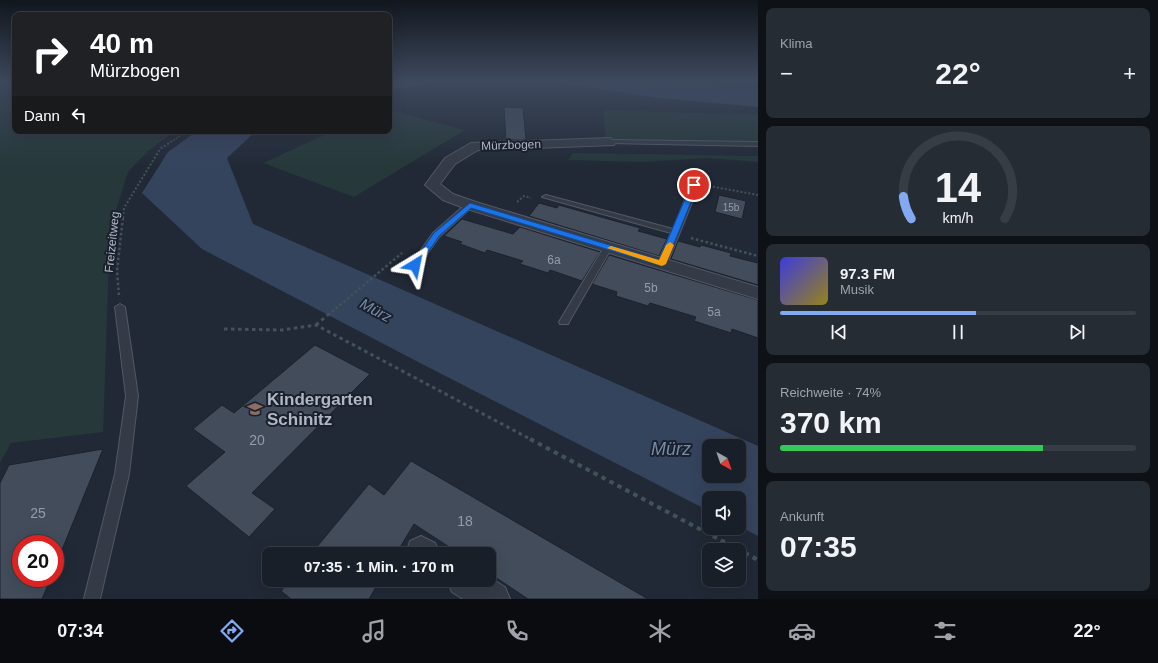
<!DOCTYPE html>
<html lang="de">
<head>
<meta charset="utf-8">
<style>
	body { margin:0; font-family:Helvetica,sans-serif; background:#262c34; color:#f1f3f6; height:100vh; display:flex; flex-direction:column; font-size:15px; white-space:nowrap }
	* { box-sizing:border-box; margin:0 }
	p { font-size:13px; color:#9fa2a8 }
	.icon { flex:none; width:22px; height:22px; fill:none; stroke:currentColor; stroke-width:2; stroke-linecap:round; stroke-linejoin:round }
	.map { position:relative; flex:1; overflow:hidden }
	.details { display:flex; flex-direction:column; gap:8px; padding:8px; background:#0e1116; width:400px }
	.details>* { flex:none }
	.guide { position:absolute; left:12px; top:12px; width:380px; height:122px; border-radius:8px; box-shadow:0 4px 16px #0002,0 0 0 1px #373d45; background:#202124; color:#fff; overflow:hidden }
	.needle { width:26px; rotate:140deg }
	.fabs { position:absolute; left:702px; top:439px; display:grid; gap:8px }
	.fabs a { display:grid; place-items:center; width:44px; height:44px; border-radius:8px; background:#191f28; box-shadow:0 4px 16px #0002,0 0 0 1px #373d45; font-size:20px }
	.speed { position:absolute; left:12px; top:535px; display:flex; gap:8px; font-size:20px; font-weight:700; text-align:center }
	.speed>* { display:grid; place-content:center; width:52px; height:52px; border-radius:50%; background:#191f28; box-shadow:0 4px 16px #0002,0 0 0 1px #373d45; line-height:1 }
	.speed .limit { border:6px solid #d22; background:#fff; color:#111 }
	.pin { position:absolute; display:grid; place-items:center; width:34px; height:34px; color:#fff; margin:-17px; border:2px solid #fff; border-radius:50%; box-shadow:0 1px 4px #0007 }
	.me { position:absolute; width:44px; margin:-22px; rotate:35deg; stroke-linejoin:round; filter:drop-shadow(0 0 3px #0008) }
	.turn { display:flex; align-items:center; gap:14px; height:84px; padding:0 12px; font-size:18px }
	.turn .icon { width:52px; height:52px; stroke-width:2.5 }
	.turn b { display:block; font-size:28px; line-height:34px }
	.then { display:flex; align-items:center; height:38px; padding:0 12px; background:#0003; gap:8px; font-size:15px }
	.big { font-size:30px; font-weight:800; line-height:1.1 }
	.details .card { flex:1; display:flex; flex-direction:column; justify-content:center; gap:6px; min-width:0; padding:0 14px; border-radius:8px; background:#262c34 }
	.details .dial { align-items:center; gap:0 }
	.dial svg { height:104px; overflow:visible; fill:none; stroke:#373d45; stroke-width:7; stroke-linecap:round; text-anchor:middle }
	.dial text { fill:#f1f3f6; stroke:none }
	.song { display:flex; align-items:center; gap:12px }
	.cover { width:48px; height:48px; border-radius:6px; background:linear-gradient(135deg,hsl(240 70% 55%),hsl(50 70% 35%)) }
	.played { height:4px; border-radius:2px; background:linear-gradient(90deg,#84a9f3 55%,#373d45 55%) }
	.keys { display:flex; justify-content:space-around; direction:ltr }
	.heat { display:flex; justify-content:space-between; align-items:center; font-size:22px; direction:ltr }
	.charge { height:6px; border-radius:3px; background:linear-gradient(90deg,#34c759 74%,#373d45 0) }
	.trip { position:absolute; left:262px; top:547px; width:234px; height:40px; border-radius:8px; background:#191f28; box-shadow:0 4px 16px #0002,0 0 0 1px #373d45; font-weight:800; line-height:40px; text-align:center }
	.menu { display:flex; height:64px; justify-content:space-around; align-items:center; background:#0a0c10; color:#9fa2a8 }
	.menu .icon { width:28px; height:28px }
	.menu .active { color:#84a9f3 }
	.menu b { font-size:18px; color:#f1f3f6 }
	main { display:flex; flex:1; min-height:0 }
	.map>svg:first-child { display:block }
</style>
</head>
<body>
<main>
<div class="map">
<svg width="758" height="599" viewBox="0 0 758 599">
	<rect width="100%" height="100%" fill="#212936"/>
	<!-- green -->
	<path fill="#26383a" d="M0,82H15V131H175L149,150L128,172L110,229L103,432L11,443L0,463Z
		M389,110L465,130L354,197L263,163L333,131H389Z
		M603,110L758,115V142L606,140Z
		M573,153L758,156V162L707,158L641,162L568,160Z"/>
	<!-- water -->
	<path fill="#35445d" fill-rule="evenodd" d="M389,82H441L389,90Z
		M551,82H670L758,89V107L659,98Z
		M197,131H256L227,158L253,224L758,446V536L739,526V498H709V511L424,365L202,249L142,193L168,152ZM709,446H739V476H709Z"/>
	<!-- building -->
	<path fill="#424c5b" stroke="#1c222e" d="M504,107L523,108L526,140H506Z
		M719,195L746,201L742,219L715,212Z
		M539,203L557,208L559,205L580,211L640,228L638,231L667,239L659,256L529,216Z
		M462,219L513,234L520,227L600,252L582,281L550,270L548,273L520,264L523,261L487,250L485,253L460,244L462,242L444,236Z
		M678,241L700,247L701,245L731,253L730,256L758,263V285L671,259Z
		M609,255L758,300V338L732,329L731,333L694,321L696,317L650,303L648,306L616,296L617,292L592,284Z
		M315,345L370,374L252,493L275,509L249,537L186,486L225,452L193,429L222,405L234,413Z
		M103,449L55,567V544H21V578H51L42,599H0V483L9,465Z
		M411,461L648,599H528L489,573V554H460L414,524L396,554H311L369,484L384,495Z
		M290,580H380L369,599H291L281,591Z"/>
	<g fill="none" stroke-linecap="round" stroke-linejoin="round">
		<!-- service casing -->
		<g stroke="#525965" stroke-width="2">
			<path id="service" d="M610,140L758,142V146L608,143L607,142Z
				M692,183H695L699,185L667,264L662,267L657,264L671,233L542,197L546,195L673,229Z
				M467,203H470L474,205L439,237L418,267H412L410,265L433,233Z
				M608,244L612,247L569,322L568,324H560L559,322L604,247Z
				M120,304L125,307L138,396L129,474L100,599H84L115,474L126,396L115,307Z"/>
		</g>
		<!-- minor casing -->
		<g stroke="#525965" stroke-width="2">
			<path id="minor" d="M610,138L616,142L614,145L478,150L455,164L440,184L453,194L476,202L758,287V299L464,208L443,200L425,185L445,158L471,143Z
				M421,536L435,543L440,554H406L410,541Z
				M489,577L505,587L510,599H463L452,592L447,580H489Z"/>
		</g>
		<!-- path-far4 -->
		<path stroke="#425357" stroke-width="1.5" stroke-dasharray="1.5 1.5" stroke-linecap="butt" d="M738,82L758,83
			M171,142L187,131"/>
		<!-- path-far3 -->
		<path stroke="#425357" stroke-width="2" stroke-dasharray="2 2" stroke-linecap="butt" d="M709,186L758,195
			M517,202L524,196L531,198
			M123,218L124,208L160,149L172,141"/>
		<!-- path-far2 -->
		<path stroke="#425357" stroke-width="2.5" stroke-dasharray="2.5 2.5" stroke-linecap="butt" d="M691,238L758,256
			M119,295L117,271L123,217
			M328,315L402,253"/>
		<!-- path-far1 -->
		<path stroke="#425357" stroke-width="3" stroke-dasharray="3.5 3.5" stroke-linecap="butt" d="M316,325L329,314
			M224,329L282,330L316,325L532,440"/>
		<!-- path -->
		<path stroke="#425357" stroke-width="4" stroke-dasharray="4.5 4.5" stroke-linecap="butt" d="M530,439L758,560"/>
		<!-- service -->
		<use href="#service" fill="#343b47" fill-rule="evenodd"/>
		<!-- minor -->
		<use href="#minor" fill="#343b47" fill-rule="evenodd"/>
	</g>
	<!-- sky -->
	<linearGradient id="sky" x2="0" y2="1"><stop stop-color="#12171e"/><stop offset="0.49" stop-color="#3d495d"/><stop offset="1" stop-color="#3d495d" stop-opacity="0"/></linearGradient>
	<rect width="758" height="166" fill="url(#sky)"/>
	<!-- route -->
	<path fill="#1a73e8" stroke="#114b97" d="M692,183L698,185L665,265H659L471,208L439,236L418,267L415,268L411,265L434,233L470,203L659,260Z"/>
	<!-- slow -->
	<path fill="#f59e0b" d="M670,242L674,245L666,264L662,266L607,248L611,246L659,260L666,245Z"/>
	<!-- icons -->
	<defs>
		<g id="school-bare" transform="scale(1.2)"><path d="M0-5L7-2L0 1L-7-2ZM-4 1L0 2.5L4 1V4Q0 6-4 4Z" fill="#8d6e63" stroke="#1a202c" stroke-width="2.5" paint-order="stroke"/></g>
	</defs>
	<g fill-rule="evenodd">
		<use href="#school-bare" x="255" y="409"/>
	</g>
	<g text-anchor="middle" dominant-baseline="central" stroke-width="4" stroke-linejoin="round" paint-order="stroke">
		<!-- far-number labels -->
		<g font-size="10" fill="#949caa">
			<text x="731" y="207">15b</text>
		</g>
		<!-- far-street labels -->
		<g font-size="12" fill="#afb6c4" stroke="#1a202c">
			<text transform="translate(511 145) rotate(-2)">Mürzbogen</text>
			<text transform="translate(112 242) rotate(-84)">Freizeitweg</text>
		</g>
		<!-- number labels -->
		<g font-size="12" fill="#949caa">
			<text x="554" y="260">6a</text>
			<text x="651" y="288">5b</text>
			<text x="714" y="312">5a</text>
		</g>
		<!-- near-number labels -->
		<g font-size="14" fill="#949caa">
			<text x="257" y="440">20</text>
			<text x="38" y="513">25</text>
			<text x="465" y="521">18</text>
		</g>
		<!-- water labels -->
		<g font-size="15" font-style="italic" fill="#778bab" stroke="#1a202c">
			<text transform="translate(376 310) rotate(28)">Mürz</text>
		</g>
		<!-- near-poi labels -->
		<g font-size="17" font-weight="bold" fill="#afb6c4" stroke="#1a202c" text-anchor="start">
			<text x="267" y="399">Kindergarten<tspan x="267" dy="20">Schinitz</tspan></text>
		</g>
		<!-- near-water labels -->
		<g font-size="18" font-style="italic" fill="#778bab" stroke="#1a202c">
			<text x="671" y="449">Mürz</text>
		</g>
	</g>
</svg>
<div class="fabs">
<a><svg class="needle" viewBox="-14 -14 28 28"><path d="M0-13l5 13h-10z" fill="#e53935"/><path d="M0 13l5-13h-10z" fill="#9fa2a8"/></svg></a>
<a><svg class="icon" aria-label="sound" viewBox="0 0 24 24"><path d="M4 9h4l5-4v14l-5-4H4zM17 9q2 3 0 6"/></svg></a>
<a><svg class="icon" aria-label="layers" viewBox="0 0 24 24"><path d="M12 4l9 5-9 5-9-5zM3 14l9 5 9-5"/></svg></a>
</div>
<div class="speed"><div class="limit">20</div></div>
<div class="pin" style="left:694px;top:185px;background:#d93025"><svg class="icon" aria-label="arrive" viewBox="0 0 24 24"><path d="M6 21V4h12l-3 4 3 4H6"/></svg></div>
<svg class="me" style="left:415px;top:265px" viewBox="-20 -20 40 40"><path d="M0-17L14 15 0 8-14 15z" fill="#1a73e8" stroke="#fff" stroke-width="4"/></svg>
<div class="trip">07:35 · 1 Min. · 170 m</div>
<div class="guide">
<div class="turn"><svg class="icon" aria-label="right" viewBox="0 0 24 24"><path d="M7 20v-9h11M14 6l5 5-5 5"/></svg><div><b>40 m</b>Mürzbogen</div></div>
<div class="then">Dann<svg class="icon" aria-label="left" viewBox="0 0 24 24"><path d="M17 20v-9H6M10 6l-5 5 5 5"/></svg></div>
</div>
</div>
<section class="details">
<div class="card"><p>Klima</p>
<div class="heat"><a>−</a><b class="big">22°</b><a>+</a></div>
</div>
<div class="card dial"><svg viewBox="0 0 100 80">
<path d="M14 69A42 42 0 1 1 86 69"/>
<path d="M14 69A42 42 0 0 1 8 52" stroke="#84a9f3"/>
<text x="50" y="56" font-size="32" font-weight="700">14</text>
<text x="50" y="72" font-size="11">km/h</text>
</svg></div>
<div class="card">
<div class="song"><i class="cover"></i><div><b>97.3 FM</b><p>Musik</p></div></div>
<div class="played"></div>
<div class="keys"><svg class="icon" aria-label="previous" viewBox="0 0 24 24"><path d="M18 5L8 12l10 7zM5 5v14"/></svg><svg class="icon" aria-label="pause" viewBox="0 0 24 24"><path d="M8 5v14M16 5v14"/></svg><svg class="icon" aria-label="next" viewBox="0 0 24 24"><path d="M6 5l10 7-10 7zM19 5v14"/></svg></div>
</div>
<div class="card"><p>Reichweite · 74%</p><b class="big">370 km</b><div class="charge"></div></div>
<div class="card"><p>Ankunft</p><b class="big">07:35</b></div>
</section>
</main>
<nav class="menu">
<b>07:34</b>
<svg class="icon active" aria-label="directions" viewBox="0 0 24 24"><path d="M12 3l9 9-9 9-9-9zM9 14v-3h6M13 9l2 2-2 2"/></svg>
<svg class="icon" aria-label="music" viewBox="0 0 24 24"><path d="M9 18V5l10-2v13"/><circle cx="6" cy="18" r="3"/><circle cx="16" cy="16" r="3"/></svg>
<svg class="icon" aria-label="phone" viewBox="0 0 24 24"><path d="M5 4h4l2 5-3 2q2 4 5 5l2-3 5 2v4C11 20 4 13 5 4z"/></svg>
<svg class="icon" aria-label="climate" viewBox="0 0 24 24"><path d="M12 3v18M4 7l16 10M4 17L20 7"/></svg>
<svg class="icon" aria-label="car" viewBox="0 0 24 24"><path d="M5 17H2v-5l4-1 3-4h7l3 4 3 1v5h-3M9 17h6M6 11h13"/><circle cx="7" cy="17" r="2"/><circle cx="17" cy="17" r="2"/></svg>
<svg class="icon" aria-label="filters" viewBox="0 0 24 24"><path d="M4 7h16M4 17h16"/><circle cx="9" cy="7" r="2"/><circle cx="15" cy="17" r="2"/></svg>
<b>22°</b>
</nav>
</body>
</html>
